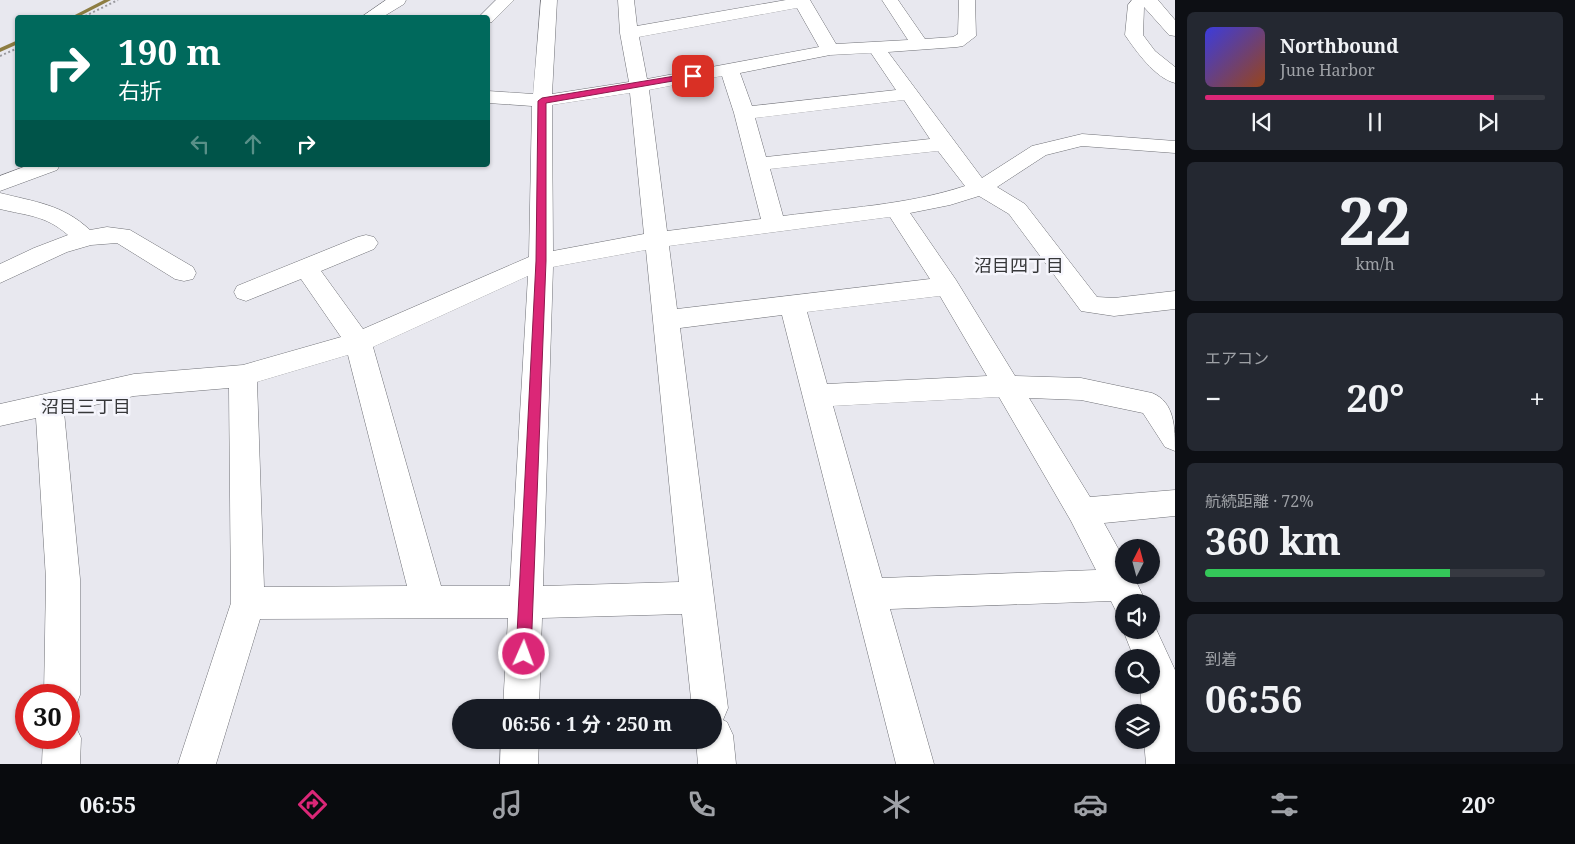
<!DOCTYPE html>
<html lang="ja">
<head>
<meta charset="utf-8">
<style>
	body { margin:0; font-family:"Noto Serif","Noto Sans JP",serif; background:#242831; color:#f1f3f6; height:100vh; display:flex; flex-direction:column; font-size:19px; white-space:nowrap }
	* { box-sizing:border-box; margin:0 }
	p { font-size:16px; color:#9ea1a6 }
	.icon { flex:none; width:28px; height:28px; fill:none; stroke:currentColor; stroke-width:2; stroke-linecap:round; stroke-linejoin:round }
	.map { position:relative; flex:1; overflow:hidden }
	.side { display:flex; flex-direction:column; gap:12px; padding:12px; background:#0d0f14; width:400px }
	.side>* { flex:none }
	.banner { position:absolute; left:15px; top:15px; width:475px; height:152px; border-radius:5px; box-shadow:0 1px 4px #0004; background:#00695c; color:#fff; overflow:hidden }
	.needle { width:32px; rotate:6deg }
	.controls { position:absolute; left:1115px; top:539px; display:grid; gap:10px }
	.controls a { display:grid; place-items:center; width:45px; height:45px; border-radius:50%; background:#171b24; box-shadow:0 1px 4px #0004; font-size:25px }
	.speed { position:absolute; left:15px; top:684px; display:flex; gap:10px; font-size:25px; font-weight:700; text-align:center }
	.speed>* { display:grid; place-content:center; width:65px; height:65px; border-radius:50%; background:#171b24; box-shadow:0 1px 4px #0004; line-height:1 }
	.speed .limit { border:8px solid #d22; background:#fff; color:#111 }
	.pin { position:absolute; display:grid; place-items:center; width:42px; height:42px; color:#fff; margin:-21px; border-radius:10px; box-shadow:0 2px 8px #0006 }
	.me { position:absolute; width:55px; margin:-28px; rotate:2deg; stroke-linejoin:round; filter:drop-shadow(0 0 4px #0008) }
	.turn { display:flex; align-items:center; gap:18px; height:105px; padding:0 20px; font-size:22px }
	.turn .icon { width:65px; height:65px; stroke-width:2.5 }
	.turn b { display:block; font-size:35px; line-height:42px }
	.lanes { display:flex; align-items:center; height:48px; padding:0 20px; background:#0003; justify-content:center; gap:25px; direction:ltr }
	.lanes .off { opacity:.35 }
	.big { font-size:38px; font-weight:700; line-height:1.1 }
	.side .tile { flex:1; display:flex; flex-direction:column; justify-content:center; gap:8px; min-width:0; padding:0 18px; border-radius:8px; background:#242831 }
	.side .dial { align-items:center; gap:0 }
	.dial b { font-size:65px; line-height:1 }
	.song { display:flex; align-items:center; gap:15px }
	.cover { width:60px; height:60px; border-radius:8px; background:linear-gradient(135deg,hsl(240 70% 55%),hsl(20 70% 35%)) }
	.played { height:5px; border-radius:2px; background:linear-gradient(90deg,#db2777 85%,#363941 85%) }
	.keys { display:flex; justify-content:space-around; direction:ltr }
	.heat { display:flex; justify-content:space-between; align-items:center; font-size:28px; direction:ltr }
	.charge { height:8px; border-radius:4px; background:linear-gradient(90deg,#34c759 72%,#363941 0) }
	.trip { position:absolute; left:452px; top:699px; width:270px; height:50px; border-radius:25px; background:#171b24; box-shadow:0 1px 4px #0004; font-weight:700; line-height:50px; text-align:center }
	.tabs { display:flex; height:80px; justify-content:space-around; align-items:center; background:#090b0e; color:#9ea1a6 }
	.tabs .icon { width:35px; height:35px }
	.tabs .selected { color:#db2777 }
	.tabs b { font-size:22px; color:#f1f3f6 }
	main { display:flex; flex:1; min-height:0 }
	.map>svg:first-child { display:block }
</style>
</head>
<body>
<main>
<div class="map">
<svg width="1175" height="764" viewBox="0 0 1175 764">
	<rect width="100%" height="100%" fill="#e8e8ef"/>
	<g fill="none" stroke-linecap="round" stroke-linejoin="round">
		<!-- stream -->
		<path fill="#8d7d42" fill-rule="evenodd" d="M104,0H111L76,18H69Z
			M18,40V44L0,52V48Z"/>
		<!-- minor casing -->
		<g stroke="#6f7076" stroke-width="1">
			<path id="minor" d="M386,0H406L404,4L381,18H360Z
				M496,0H514L492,22L488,23V18H478Z
				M541,0H557L552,94L629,82L620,33L618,0H634L637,26L786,0H810L836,44L908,40L882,0H898L925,39L953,37L958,34L959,0H975L976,36L963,46L957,47L888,52L982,178L1032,146L1082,134L1175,141V153L1082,146L1046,155L997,187L1025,204L1097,297L1114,298L1175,291V309L1114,316L1081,311L1009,214L979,196L950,205L910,213L956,280L1015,376L1081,378L1152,393C1175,402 1175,428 1175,451L1165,447L1143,413L1081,400L1029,398L1090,497L1175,490V516L1104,523L1124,559V575H1133L1146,602H1124V616L1117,613L1111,601L890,609L934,764H896L782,315L680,328L728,708L723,720L727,722L733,735L736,764H698L696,740H714V708H692L682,614L542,618L539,708H503L508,618L260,619L216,764H178L231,603L229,388L134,396L64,412L80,579V695L75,708L69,710V695H44L46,579L36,418L0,426V404L134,374L243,365L341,337L301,279L246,301L237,298L234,292L237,286L358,237L366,235L374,237L378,243L374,249L321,271L363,329L529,257L532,106L488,103V91L533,94ZM797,8L819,47L647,79L639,37ZM871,53L896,90L752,106L740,73L830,55ZM722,76L734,113L761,219L667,231L649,90ZM630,93L644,234L553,251L552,105ZM904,100L930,139L766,157L755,118ZM938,151L965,186C907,205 844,208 783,216L770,169ZM890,217L930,279L677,309L669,246ZM646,250L679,582L543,586L553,267ZM528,276L510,586H441L373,347ZM940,296L987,376L827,384L807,312ZM348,355L407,586L264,587L257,382ZM999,397L1071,521L1096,570L882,578L833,406Z
				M1132,0H1158L1175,20V36L1169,35L1144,7L1143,35L1155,51L1175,67V83C1155,78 1136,51 1125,35L1128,5Z
				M29,165H60L57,170L0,191V176Z
				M0,193C35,202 62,204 90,230L107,227L130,230L193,267L196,273L193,279L184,281L175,279L117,243L91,245L67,252L0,283V264L34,248L68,235C45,215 28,216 0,209Z
				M1151,618L1175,670V764H1146L1144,740H1151V712H1142L1140,685H1151V658H1134L1123,630L1124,628V630H1151Z
				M69,722L75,725L81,738L80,764H42L43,738H69Z
				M501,740H539L538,764H500Z"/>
		</g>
		<!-- path -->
		<path stroke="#99999e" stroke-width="2" stroke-dasharray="2 2.5" stroke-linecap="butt" d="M81,18L118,0
			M0,56L18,48"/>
		<!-- minor -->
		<use href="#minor" fill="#fff" fill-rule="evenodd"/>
	</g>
	<!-- route -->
	<path fill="#db2777" stroke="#8e194d" d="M693,73L696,74V77L546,103V261L531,654L529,660L524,662L518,660L516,654L536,261L538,101L542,98Z"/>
	<g text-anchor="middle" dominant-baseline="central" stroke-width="5" stroke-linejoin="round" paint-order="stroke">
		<!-- neighbourhood labels -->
		<g font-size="18" fill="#37383a" stroke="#f5f5fc">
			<text x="1019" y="265">沼目四丁目</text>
			<text x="86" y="406">沼目三丁目</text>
		</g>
	</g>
</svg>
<div class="controls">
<a><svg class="needle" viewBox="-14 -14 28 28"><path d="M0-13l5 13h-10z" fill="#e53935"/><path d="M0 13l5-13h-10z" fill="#9ea1a6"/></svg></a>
<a><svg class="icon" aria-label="sound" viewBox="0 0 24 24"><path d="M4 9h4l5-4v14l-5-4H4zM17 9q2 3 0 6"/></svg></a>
<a><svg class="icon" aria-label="search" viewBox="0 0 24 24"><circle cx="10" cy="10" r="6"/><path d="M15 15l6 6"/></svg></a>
<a><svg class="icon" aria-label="layers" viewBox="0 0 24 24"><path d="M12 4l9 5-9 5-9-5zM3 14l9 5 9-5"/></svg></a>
</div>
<div class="speed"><div class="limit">30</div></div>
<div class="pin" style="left:693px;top:76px;background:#d93025"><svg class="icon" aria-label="arrive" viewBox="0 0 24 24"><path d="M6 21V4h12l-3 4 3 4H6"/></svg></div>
<svg class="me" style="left:524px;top:654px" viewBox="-20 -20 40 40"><circle r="17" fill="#db2777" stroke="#fff" stroke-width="3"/><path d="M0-11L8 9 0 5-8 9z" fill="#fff"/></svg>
<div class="trip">06:56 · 1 分 · 250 m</div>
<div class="banner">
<div class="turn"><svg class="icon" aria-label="right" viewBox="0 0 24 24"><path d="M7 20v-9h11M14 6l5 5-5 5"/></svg><div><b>190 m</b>右折</div></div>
<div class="lanes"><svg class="icon off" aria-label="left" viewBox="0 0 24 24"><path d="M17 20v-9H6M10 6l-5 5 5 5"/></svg><svg class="icon off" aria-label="ahead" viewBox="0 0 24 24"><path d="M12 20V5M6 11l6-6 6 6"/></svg><svg class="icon" aria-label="right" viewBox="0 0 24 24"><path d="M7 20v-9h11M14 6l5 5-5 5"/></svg></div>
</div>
</div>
<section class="side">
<div class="tile">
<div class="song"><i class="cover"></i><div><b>Northbound</b><p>June Harbor</p></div></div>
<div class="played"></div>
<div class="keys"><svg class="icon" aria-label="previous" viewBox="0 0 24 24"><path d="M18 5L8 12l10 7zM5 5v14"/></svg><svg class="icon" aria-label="pause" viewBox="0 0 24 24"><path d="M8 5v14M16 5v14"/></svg><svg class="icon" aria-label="next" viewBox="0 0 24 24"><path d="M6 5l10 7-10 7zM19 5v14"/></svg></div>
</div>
<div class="tile dial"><b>22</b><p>km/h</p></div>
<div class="tile"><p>エアコン</p>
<div class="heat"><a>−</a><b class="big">20°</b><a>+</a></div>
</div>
<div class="tile"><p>航続距離 · 72%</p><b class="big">360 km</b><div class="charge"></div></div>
<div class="tile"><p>到着</p><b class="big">06:56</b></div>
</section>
</main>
<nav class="tabs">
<b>06:55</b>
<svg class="icon selected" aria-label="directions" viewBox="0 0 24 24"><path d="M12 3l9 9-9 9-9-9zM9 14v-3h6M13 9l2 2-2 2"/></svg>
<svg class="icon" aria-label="music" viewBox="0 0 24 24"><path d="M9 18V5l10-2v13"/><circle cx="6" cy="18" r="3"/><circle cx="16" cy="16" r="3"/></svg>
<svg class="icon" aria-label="phone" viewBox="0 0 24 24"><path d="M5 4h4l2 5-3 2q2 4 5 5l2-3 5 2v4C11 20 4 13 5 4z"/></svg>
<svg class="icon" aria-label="climate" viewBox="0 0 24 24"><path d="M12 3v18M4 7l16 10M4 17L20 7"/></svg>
<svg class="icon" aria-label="car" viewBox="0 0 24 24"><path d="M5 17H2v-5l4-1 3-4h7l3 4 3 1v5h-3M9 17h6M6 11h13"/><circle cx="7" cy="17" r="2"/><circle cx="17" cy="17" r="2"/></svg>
<svg class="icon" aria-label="filters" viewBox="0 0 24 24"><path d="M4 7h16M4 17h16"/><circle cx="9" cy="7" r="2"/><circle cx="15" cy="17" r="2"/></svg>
<b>20°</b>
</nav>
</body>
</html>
